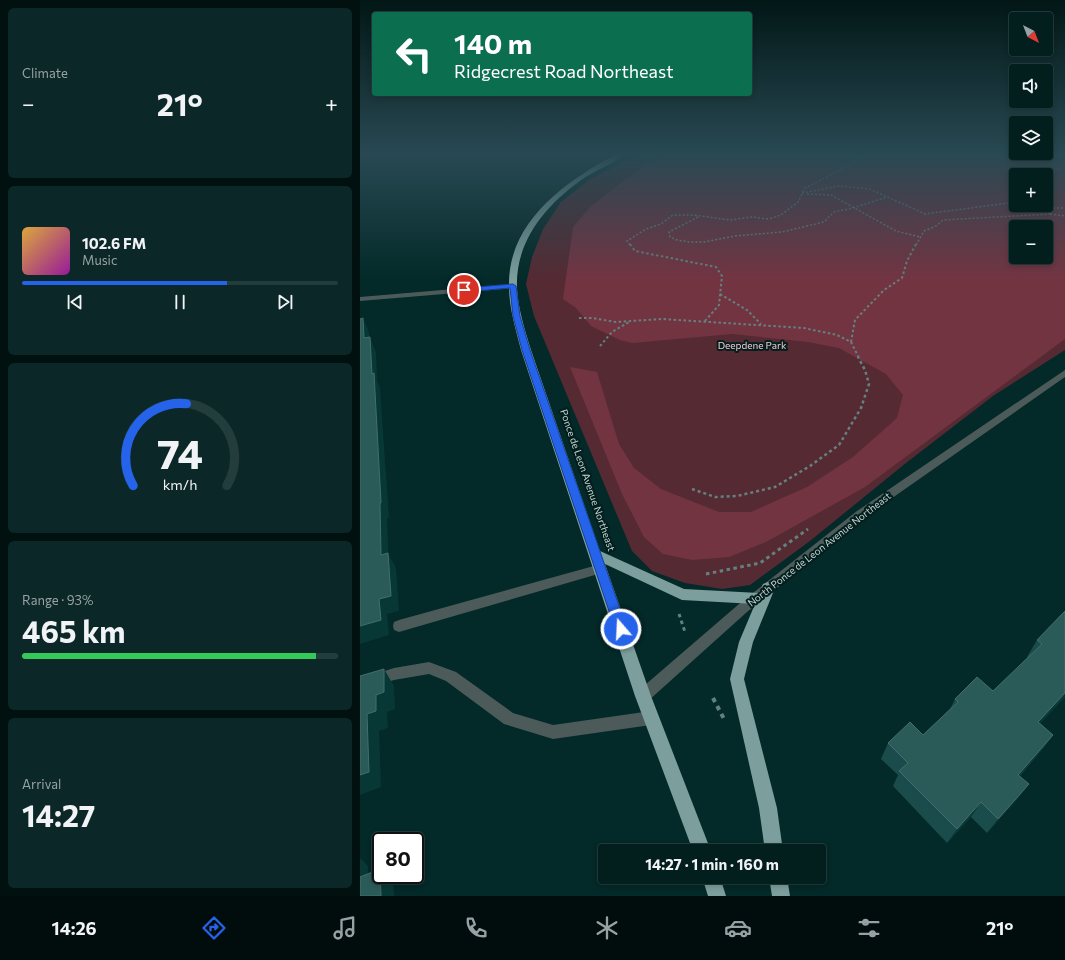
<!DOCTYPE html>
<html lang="en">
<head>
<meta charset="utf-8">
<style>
	body { margin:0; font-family:Commissioner,sans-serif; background:#0c2727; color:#f1f3f6; height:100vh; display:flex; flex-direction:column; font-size:15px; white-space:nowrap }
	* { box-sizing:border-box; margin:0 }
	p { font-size:13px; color:#96a2a4 }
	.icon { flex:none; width:22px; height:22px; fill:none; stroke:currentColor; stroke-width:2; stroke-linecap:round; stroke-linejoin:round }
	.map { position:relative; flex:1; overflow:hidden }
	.sheet { display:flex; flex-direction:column; gap:8px; padding:8px; background:#011110; width:360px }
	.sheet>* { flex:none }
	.banner { position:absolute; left:12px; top:12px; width:380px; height:84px; border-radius:4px; box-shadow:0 2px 6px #0003,0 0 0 1px #233d3c; background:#0b6e4f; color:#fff; overflow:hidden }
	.needle { width:26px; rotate:138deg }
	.fabs { position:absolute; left:649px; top:12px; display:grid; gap:8px }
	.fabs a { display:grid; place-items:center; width:44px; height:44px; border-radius:4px; background:#021f1e; box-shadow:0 2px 6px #0003,0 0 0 1px #233d3c; font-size:20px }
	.speed { position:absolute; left:12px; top:832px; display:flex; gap:8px; font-size:20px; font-weight:700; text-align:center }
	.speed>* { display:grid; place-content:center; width:52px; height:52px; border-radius:50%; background:#021f1e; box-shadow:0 2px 6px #0003,0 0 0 1px #233d3c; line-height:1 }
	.speed .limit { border:2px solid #111; border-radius:6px; background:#fff; color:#111 }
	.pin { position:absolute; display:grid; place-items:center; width:34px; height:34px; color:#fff; margin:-17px; border:2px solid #fff; border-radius:50%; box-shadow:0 1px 4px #0007 }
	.me { position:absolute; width:44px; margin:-22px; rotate:341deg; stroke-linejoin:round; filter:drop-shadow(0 0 3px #0008) }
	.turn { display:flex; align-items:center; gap:14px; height:84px; padding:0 16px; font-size:18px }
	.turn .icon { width:52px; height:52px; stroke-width:2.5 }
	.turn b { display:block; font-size:28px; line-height:34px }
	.big { font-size:30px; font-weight:700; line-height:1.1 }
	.sheet .tile { flex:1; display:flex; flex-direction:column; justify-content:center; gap:6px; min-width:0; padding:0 14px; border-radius:6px; background:#0c2727 }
	.sheet .dial { align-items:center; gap:0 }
	.dial svg { height:104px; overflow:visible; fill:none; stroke:#233d3c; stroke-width:7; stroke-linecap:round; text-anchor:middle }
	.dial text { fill:#f1f3f6; stroke:none }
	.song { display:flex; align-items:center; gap:12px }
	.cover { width:48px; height:48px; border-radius:6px; background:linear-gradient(135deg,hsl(40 70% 55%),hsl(300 70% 35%)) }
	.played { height:4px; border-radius:2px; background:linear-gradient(90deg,#2563eb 65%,#233d3c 65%) }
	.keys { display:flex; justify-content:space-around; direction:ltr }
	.heat { display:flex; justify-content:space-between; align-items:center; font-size:22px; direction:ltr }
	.charge { height:6px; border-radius:3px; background:linear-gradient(90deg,#34c759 93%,#233d3c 0) }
	.trip { position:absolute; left:238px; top:844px; width:228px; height:40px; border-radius:4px; background:#021f1e; box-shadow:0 2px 6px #0003,0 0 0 1px #233d3c; font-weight:700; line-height:40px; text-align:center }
	.menu { display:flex; height:64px; justify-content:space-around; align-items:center; background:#010c0c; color:#96a2a4 }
	.menu .icon { width:28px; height:28px }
	.menu .selected { color:#2563eb }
	.menu b { font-size:18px; color:#f1f3f6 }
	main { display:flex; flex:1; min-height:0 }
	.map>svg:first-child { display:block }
</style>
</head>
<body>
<main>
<section class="sheet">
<div class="tile"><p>Climate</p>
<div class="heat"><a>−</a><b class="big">21°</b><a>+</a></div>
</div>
<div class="tile">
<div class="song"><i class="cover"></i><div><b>102.6 FM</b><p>Music</p></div></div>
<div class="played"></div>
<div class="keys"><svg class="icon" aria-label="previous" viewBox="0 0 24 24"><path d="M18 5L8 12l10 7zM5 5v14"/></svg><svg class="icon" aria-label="pause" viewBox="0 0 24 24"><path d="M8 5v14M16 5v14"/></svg><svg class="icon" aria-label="next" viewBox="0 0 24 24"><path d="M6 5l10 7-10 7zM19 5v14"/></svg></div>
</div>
<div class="tile dial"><svg viewBox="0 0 100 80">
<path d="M14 69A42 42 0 1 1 86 69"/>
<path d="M14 69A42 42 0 0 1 55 6" stroke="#2563eb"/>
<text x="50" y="56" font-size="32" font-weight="700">74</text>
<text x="50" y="72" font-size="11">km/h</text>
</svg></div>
<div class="tile"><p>Range · 93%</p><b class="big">465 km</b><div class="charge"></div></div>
<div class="tile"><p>Arrival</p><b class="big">14:27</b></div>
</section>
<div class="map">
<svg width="705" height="896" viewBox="0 0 705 896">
	<rect width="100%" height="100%" fill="#032928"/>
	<!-- green -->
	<path fill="#552a33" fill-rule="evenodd" d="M277,155H705V350L633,396L546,463L450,541L390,585L362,589L325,583L292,571L272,551L174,316L166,284L172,257L183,229L201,202L229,180ZM656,175H686V205H656ZM656,227H686V257H656Z"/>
	<!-- forest -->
	<path fill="#733442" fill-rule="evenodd" d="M309,155H705V339L505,487L406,542L369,557L332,560L303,554L284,537L262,494L210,367L237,372L259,444L274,468L301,489L359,512H391L447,487L493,457L537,418L543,395L526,374L479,348L448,342L372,334L272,343L260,340L231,326L216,308L203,299L213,227L230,207L257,186L288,162ZM656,175H686V205H656ZM656,227H686V257H656Z"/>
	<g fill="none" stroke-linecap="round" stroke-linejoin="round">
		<!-- path-far4 -->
		<path stroke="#648180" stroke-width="1.5" stroke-dasharray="2 2" stroke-linecap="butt" d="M686,189L689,174L695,170L705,167
			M442,193L479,186L510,189L565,214L656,202
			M447,194L471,195L536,231L560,237
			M685,208H705
			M690,214L705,216
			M338,217L309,232L310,237L317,240L330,242H344L375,236L422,232L464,222L474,212L493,208L527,197
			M270,245L267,241L286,229L301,224L313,215H333L370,220L392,217L409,219L421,215L438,202L445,188L490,165L496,159L507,155
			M556,245L564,231L576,226L583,220L690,214L688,210L672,205"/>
		<!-- path-far3 -->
		<path stroke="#648180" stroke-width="2" stroke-dasharray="2.5 2.5" stroke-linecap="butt" d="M270,244L275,251L356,267L362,276L359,305L345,321
			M360,294L387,310L401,324
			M219,318H232L256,322L302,319L444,328L477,335L491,342L499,358
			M491,342L495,320L524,290L542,278L547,261L556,244
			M240,346L252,332L269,322"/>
		<!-- path-far2 -->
		<path stroke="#648180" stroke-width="2.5" stroke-dasharray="3 3" stroke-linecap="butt" d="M332,489L355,497L377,496L415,487L450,466L479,445L501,408L509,384L505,370L498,357"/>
		<!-- path-far1 -->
		<path stroke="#648180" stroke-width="3" stroke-dasharray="3.5 3.5" stroke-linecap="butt" d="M346,574L400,563L448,529
			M319,614L325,632"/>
		<!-- path -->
		<path stroke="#648180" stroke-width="4" stroke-dasharray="4.5 4.5" stroke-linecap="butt" d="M353,698L364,719"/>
		<!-- service -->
		<path fill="#4c5b5a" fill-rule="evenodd" d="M241,564L245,566L247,569L245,572L39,632L34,630L33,626L34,622L39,620Z
			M69,662L96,672L153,713L193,725L291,711L296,713L298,718L296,723L291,725L193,739L144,724L86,681L69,674L34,680L0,691V679L34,668Z"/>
		<!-- minor -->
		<path fill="#4c5b5a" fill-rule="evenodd" d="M153,284H156V288L0,301V297Z
			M705,370V377L505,517L387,612L288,701L283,703L278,701L276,696L278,691L379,604L497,511Z"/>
		<!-- trunk -->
		<path fill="#7c9e9c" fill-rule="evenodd" d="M255,155H263C252,165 236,170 224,178C187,204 155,240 157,288C158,309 165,330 171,350L240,551L324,589L399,593L403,584L408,582L413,584L415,588L393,642L384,679L417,808L423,851H405L399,808L370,679L379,642L395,604L322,600L245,564L291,696L351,851H333L275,696L161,350C156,330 149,308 149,287C147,223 204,182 255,155Z
			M342,877H360L366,896H348Z
			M409,877H427L430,896H412Z"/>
	</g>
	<!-- wall -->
	<path fill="#194c4a" d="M705,611V697L680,723L693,735L681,751L660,776L669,784L657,799L627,833L611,817L587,843L533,786L538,775L521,759L528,743L563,735L590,709L595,699L633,691L668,658L667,657L677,640Z"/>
	<!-- shaded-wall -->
	<path fill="#083836" d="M3,318L9,332L10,353L4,338Z
		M10,337L16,352L17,380L20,388L29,518H27L29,570L21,555Z
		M28,553L36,568L39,611L27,614L29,635L0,644V626L19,599Z
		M24,669L34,686L35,709L27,712L28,728L19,731L21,787L0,795V775L7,714L16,695Z
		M705,693V697L667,738L678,722Z
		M693,735L681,751L647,790L658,775Z
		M669,784L657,799L627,833L638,819Z
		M621,802L611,817L587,843L597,829Z
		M0,858L8,866L9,892L0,885Z
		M20,869L21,870V875H26L33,882L34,896H21Z"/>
	<!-- building -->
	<path fill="#2b5b59" stroke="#436e6d" d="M3,318L4,338L10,337L12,374L14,373L21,503H20L21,555L28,553L31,596L19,599L21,620L0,626V319Z
		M705,611V693L678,722L693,735L658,775L669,784L638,819L621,802L597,829L539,771L548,763L528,743L550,722L563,735L598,702L595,699L617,677L633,691L682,644L677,640Z
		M24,669V692L16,695V711L7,714L9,772L0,775V676Z
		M20,869L21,896H0V877Z"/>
	<!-- sky -->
	<linearGradient id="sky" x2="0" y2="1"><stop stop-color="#021716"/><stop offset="0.55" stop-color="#284953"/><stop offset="1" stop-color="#284953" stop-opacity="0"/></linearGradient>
	<rect width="705" height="280" fill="url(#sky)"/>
	<!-- route -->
	<path fill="#2563eb" stroke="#184099" d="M153,284L156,286L160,316L170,350L267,629L265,633L261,634L257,633L255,629L162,350L153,316L150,288L104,292L100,290L104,288Z"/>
	<g text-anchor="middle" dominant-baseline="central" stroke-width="4" stroke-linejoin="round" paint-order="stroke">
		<!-- park labels -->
		<g font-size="10" fill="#f3c9cf" stroke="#031e1d">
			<text x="392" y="345">Deepdene Park</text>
		</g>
		<!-- street labels -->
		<g font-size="10" fill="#c3d6d5" stroke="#031e1d">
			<text transform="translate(228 480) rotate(71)">Ponce de Leon Avenue Northeast</text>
			<text transform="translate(459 549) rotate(-38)">North Ponce de Leon Avenue Northeast</text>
		</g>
	</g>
</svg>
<div class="fabs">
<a><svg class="needle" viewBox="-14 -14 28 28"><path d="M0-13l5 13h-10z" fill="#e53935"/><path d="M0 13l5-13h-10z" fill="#96a2a4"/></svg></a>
<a><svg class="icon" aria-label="sound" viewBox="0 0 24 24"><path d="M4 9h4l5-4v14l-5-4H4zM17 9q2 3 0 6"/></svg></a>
<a><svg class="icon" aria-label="layers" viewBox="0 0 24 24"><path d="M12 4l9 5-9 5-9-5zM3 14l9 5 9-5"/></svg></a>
<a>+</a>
<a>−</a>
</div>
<div class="speed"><div class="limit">80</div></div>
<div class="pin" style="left:104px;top:290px;background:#d93025"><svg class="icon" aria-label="arrive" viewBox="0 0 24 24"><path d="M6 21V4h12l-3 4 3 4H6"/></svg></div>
<svg class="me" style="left:261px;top:629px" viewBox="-20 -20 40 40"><circle r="17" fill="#2563eb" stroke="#fff" stroke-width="3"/><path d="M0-11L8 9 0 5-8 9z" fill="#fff"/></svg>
<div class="trip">14:27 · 1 min · 160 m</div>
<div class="banner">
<div class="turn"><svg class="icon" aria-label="left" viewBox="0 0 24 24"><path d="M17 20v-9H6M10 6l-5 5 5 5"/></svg><div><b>140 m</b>Ridgecrest Road Northeast</div></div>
</div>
</div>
</main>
<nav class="menu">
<b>14:26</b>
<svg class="icon selected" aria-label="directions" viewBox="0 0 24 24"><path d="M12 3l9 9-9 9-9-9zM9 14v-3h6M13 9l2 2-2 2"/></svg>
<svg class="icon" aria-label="music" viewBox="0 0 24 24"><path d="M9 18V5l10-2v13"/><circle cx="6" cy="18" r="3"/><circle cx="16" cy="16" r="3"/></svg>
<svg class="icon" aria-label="phone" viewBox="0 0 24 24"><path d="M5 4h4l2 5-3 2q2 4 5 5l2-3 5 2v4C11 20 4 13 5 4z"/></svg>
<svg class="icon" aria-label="climate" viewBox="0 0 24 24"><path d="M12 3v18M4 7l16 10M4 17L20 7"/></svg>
<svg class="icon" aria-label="car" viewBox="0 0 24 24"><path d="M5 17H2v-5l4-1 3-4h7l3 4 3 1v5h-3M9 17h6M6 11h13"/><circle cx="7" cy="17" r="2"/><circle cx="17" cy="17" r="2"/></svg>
<svg class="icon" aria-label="filters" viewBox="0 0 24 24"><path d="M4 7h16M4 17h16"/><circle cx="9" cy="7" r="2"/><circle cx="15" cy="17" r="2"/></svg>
<b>21°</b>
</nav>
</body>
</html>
